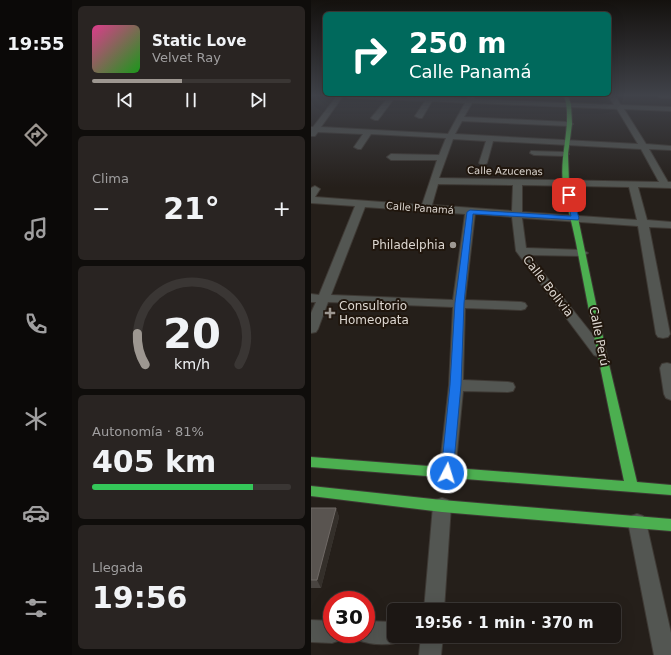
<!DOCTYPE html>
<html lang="es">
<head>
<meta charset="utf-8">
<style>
	body { margin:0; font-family:"DejaVu Sans",sans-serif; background:#292422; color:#f1f3f6; height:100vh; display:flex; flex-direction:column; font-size:15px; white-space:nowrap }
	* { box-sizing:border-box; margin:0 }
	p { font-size:13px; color:#a09fa0 }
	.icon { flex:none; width:22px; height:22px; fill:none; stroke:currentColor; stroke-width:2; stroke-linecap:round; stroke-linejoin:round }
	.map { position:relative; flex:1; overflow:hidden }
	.panel { display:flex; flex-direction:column; gap:6px; padding:6px; background:#0f0d0b; width:239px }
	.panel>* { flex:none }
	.guide { position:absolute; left:12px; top:12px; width:288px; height:84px; border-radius:6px; box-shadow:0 4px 16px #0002,0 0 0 1px #3a3634; background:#00695c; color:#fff; overflow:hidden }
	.speed { position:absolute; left:12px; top:591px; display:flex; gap:8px; font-size:20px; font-weight:700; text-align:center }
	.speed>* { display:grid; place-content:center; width:52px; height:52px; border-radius:50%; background:#1c1714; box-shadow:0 4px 16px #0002,0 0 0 1px #3a3634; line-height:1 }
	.speed .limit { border:6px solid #d22; background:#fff; color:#111 }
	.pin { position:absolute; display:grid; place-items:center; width:34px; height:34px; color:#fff; margin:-17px; border-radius:8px; box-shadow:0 2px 6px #0006 }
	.me { position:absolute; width:44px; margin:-22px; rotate:5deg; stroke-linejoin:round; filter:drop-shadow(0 0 3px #0008) }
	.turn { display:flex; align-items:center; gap:14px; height:84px; padding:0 20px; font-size:18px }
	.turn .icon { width:52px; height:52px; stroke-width:2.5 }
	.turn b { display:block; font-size:28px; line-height:34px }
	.big { font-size:30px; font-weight:800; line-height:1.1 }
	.panel .card { flex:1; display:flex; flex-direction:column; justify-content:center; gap:6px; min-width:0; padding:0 14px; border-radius:6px; background:#292422 }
	.panel .dial { align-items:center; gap:0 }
	.dial svg { height:104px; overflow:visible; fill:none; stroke:#3a3634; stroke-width:7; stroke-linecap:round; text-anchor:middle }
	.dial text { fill:#f1f3f6; stroke:none }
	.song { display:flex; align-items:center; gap:12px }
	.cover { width:48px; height:48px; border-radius:6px; background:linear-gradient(135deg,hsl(330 70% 55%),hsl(120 70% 35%)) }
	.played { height:4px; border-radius:2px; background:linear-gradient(90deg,#9d9791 45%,#3a3634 45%) }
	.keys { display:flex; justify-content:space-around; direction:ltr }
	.heat { display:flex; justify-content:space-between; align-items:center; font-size:22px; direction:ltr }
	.charge { height:6px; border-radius:3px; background:linear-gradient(90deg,#34c759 81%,#3a3634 0) }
	.trip { position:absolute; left:76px; top:603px; width:234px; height:40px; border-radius:6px; background:#1c1714; box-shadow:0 4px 16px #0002,0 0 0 1px #3a3634; font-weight:800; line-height:40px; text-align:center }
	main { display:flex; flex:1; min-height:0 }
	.tab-bar { display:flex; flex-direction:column; width:72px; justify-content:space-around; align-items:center; background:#0b0908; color:#a09fa0 }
	.tab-bar .icon { width:28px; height:28px }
	.tab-bar .active { color:#9d9791 }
	.tab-bar b { font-size:18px; color:#f1f3f6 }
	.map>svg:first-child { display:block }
</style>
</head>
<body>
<main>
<nav class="tab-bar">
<b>19:55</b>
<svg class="icon active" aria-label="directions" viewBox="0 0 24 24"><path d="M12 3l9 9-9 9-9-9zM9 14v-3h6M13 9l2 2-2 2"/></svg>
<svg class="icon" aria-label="music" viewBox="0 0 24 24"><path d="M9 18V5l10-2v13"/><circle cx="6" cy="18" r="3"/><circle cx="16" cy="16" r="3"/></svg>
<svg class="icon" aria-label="phone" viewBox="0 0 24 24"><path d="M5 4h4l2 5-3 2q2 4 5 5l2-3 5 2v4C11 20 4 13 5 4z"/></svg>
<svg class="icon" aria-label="climate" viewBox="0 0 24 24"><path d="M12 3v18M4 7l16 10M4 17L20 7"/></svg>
<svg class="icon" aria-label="car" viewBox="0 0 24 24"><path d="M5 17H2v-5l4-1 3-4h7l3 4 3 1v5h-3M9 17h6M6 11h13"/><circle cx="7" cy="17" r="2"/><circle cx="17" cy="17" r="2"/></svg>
<svg class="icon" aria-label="filters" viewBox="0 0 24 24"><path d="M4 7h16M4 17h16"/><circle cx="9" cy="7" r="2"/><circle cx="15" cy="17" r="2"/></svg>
</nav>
<section class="panel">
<div class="card">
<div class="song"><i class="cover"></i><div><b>Static Love</b><p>Velvet Ray</p></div></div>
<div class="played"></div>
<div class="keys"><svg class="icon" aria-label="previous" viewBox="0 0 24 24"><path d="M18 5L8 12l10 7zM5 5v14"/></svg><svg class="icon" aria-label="pause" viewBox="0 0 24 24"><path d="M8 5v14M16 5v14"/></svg><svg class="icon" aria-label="next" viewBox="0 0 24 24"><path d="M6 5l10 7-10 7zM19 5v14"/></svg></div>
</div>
<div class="card"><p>Clima</p>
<div class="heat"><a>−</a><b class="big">21°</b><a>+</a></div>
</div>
<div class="card dial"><svg viewBox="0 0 100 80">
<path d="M14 69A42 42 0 1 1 86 69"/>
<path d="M14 69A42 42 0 0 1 8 45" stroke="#9d9791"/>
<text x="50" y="56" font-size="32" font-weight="700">20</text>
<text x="50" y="72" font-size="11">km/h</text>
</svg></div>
<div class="card"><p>Autonomía · 81%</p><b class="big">405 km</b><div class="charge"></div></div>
<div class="card"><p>Llegada</p><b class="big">19:56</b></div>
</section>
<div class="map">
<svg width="360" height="655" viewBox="0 0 360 655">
	<rect width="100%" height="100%" fill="#251f1a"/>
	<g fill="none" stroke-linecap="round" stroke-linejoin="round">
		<!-- street casing -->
		<g stroke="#3e3934" stroke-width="2">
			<path id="street" d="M26,96H32L10,127L137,134L154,103L121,101L111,118H108L104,116L114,101L82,100L67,120H64L60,118L75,100L38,98L35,96H83L156,99L158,96H164L163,99L303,105L298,96H304L310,105L360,107V111L313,109L335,144L360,146V150L338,149L357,182H360V188L327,187L336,220L360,222V228L338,227L359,334L357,337L352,338L347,337L345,334L327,226L211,218L215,248L272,250L277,253L272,256L218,255L293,349L295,352L293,355L288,357L283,355L205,251L201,217L164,214L154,300L210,302L214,303L216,306L214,309L210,310L154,308L152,380L197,382L202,383L204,387L202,391L197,392L152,391L144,473L142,478L136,480L130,478L128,473L138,385L142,307L17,302L7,329L5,332L0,333V313L5,302H0V294L8,295L44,206L0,203V188L4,186L9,189L4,197L111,205L126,160H80L76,157L80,154L128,155L135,138L60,134L50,149H47L43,147L52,134L7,132L4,136H0V127H2ZM161,103L306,109L327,144L144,134L151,121L258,126L262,124L258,122L153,117ZM142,139L175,141L168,163L172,166L176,163L182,141L330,149L348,182L128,178ZM127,184L202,185L201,211L121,205ZM211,185L318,187L326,220L211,212ZM54,207L154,214L142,300L20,295Z
				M347,96H360V98H350Z
				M220,151L254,152L258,154L254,156L223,155L219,153Z
				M356,363L360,364V400L355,398L353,394L349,368L351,364Z
				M131,498L137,500L140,506L133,610H113L122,506L125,500Z
				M326,514L332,516L335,522L360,633V655H343L317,522L320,516Z
				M0,620L21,621V634H31L29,640L21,643L0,642Z
				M55,621L83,622V636H92L91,641C78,646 60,645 47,640L45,634H55Z
				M110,636H132L130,655H108Z"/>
		</g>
		<!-- fast casing -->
		<g stroke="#3e3934" stroke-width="2">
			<path id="fast" d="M253,96H257L260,104L261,124L257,154L258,183L267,218L296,356L326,482L360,485V495L0,467V457L313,481C296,402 280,323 265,243C261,223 255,203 252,183C248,155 262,121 253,96Z
				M0,486L131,500L360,519V531L131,512L0,496Z"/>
		</g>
		<!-- street -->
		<use href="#street" fill="#535652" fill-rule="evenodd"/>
		<!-- fast -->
		<use href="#fast" fill="#4caf50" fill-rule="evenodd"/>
	</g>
	<!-- wall -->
	<path fill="#494440" d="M0,508H25L28,517L10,588H0Z"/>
	<!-- shaded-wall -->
	<path fill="#342f2a" d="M25,508L28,517L10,588L6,580Z"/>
	<!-- building -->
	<path fill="#595450" stroke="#6e6864" d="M0,508H25L6,580H0Z"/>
	<!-- sky -->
	<linearGradient id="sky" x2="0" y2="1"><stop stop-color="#14110e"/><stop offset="0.51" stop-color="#404249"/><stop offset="1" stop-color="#404249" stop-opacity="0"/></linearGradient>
	<rect width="360" height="187" fill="url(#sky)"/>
	<!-- route -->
	<path fill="#1a73e8" stroke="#114b97" d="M258,193L261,195L268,218L267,220L162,214L153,303L150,385L142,473L140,477L136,478L132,477L130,473L139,385L144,303L156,212L159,210L260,216L255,195Z"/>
	<!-- markers -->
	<g fill="#9d9791" stroke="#20160d" stroke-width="1.5">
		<circle cx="142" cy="245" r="4"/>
		<path d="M17 307h4v4h4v4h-4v4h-4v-4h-4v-4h4z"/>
	</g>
	<g text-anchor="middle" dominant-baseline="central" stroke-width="4" stroke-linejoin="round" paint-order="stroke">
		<!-- far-street labels -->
		<g font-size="10" fill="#ddd7d1" stroke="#20160d">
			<text transform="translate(194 171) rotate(1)">Calle Azucenas</text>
			<text transform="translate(109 208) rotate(4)">Calle Panamá</text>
		</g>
		<!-- poi labels -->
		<g font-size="12" fill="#ddd7d1" stroke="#20160d" text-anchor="end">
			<text x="134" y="245">Philadelphia</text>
			<text x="28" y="306" text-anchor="start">Consultorio<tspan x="28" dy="14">Homeopata</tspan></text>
		</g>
		<!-- street labels -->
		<g font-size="12" fill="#ddd7d1" stroke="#20160d">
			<text transform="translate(237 286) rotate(52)">Calle Bolivia</text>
			<text transform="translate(288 336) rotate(79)">Calle Perú</text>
		</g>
	</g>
</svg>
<div class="speed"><div class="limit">30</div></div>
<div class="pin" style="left:258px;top:195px;background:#d93025"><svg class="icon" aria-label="arrive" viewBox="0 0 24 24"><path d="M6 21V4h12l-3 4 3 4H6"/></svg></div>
<svg class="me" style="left:136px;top:473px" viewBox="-20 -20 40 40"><circle r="17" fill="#1a73e8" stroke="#fff" stroke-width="3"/><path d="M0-11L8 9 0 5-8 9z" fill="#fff"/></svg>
<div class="trip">19:56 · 1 min · 370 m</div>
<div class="guide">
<div class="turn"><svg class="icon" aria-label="right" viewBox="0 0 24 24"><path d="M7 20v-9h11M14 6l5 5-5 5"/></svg><div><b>250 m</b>Calle Panamá</div></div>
</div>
</div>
</main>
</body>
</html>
